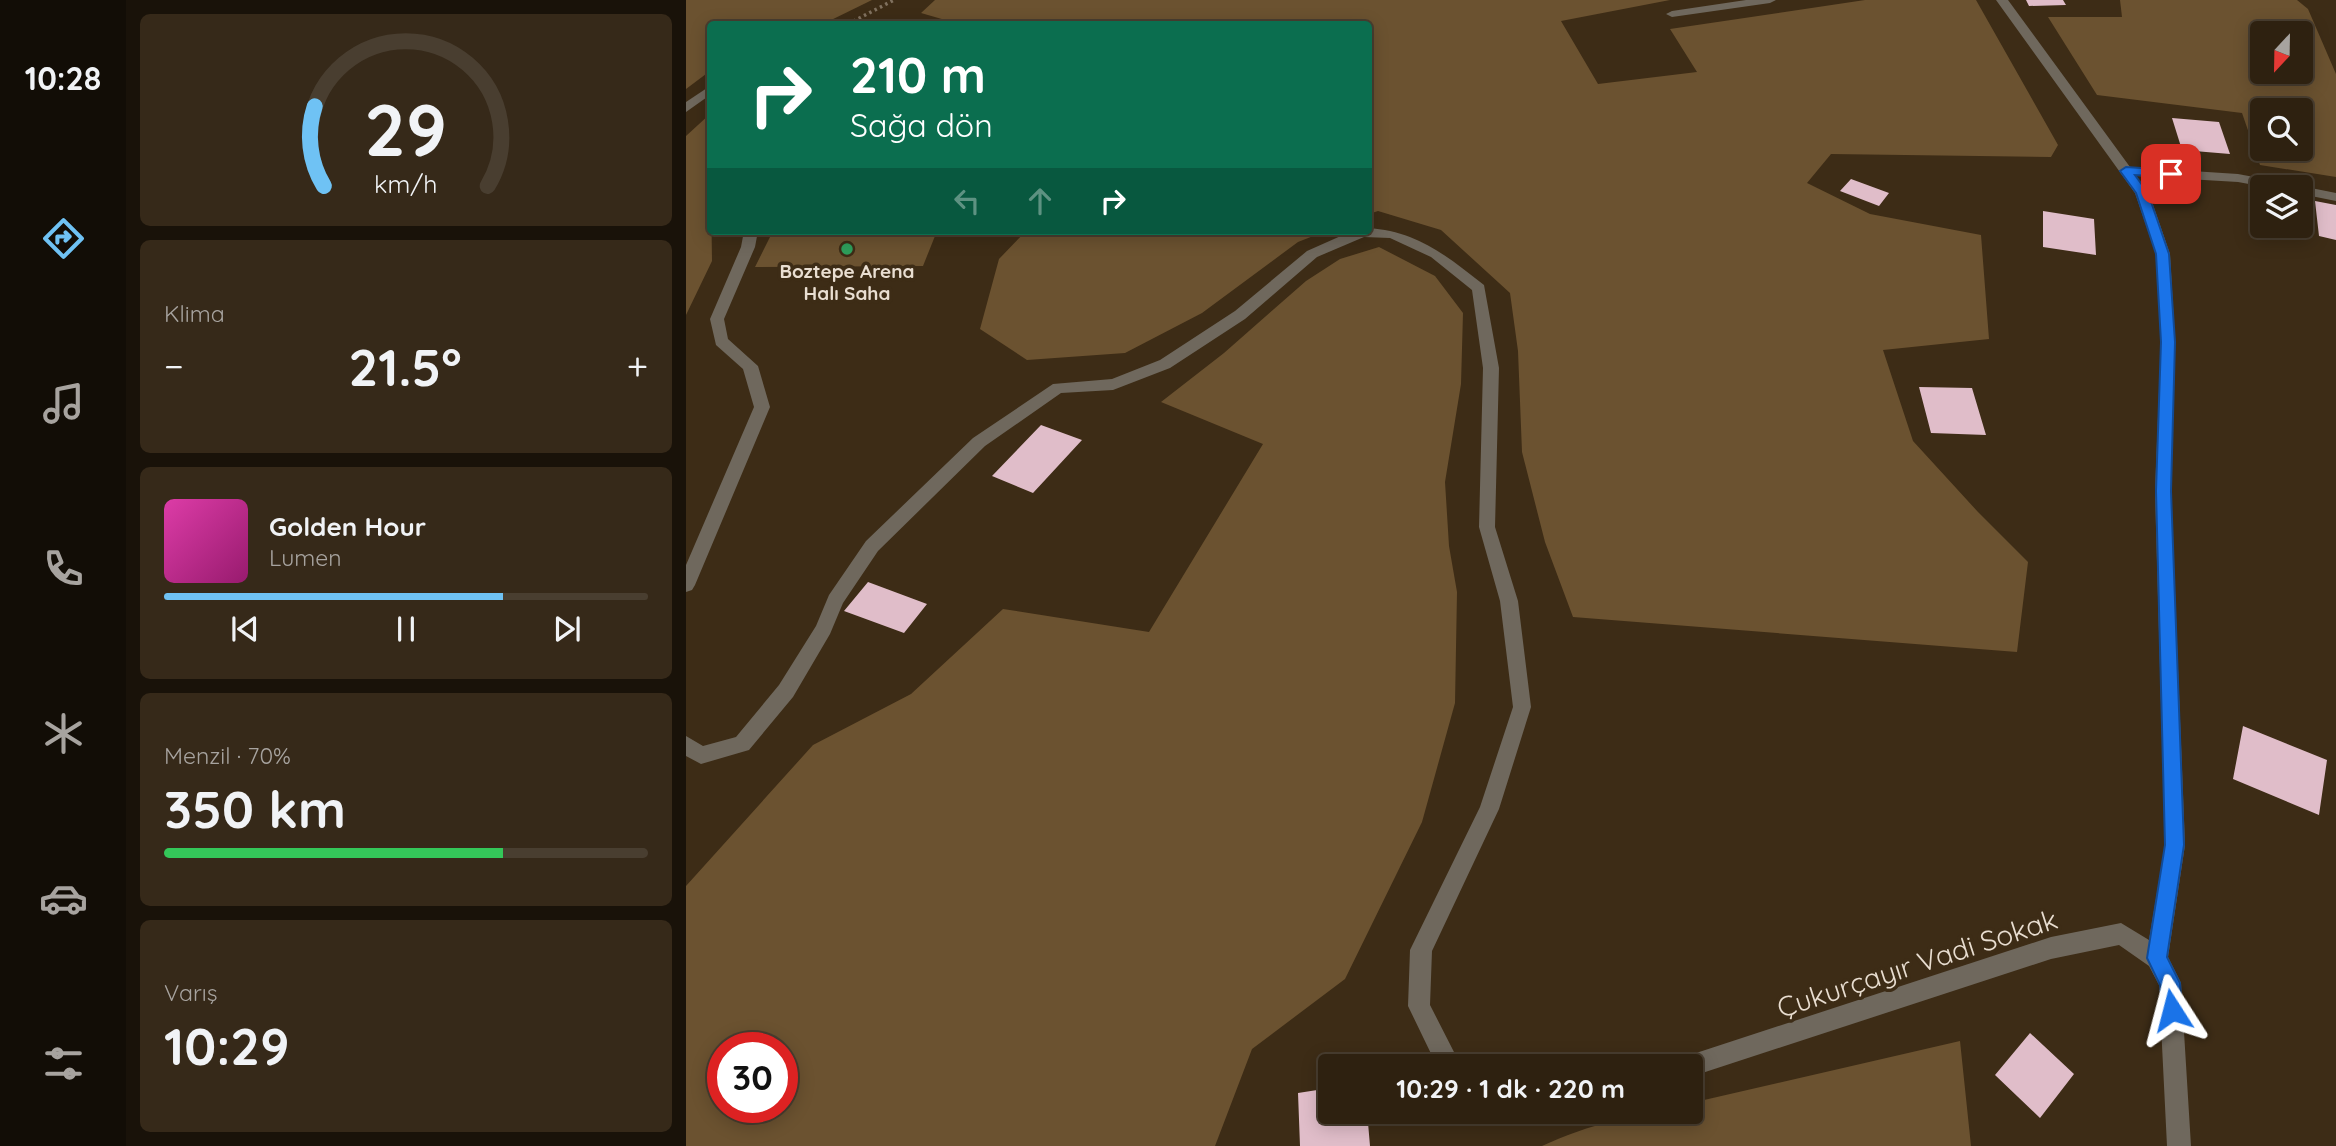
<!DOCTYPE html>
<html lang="tr">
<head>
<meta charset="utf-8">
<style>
	body { margin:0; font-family:Quicksand,sans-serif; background:#362919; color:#f1f3f6; height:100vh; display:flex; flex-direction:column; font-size:26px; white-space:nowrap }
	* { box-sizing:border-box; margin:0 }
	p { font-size:23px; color:#a7a39f }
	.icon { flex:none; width:38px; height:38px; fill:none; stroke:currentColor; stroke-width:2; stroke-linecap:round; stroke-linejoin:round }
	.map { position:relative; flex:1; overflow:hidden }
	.drawer { display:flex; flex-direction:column; gap:14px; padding:14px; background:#191209; width:560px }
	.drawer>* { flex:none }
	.top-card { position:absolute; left:21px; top:21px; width:665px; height:214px; border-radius:7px; box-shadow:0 4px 18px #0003,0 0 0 2px #493e30; background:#0b6e4f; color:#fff; overflow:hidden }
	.needle { width:46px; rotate:202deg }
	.buttons { position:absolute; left:1564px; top:21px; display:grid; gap:14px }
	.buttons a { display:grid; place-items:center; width:63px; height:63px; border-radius:7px; background:#2e2110; box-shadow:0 4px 18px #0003,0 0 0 2px #493e30; font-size:35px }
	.speed { position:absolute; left:21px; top:1032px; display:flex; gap:14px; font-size:35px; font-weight:700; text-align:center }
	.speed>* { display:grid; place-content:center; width:91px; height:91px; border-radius:50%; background:#2e2110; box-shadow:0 4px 18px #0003,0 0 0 2px #493e30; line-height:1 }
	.speed .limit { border:10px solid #d22; background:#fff; color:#111 }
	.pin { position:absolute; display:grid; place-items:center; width:60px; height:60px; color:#fff; margin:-30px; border-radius:14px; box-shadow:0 4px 10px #0006 }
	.me { position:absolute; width:77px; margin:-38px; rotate:351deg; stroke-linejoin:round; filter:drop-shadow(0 0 5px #0008) }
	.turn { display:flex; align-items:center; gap:24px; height:147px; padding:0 28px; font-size:32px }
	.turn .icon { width:91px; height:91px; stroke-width:2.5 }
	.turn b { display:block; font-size:49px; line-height:60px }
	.lanes { display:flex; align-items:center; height:66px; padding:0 28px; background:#0003; justify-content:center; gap:35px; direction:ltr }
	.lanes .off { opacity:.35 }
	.big { font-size:52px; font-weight:700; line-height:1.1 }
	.drawer .tile { flex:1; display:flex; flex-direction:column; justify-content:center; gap:10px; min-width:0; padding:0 24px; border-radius:10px; background:#362919 }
	.drawer .dial { align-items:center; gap:0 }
	.dial svg { height:182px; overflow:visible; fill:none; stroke:#493e30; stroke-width:7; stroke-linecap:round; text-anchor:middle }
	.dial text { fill:#f1f3f6; stroke:none }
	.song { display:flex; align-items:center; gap:21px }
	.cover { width:84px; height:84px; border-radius:10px; background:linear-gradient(135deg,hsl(320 70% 55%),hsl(320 70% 35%)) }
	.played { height:7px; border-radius:4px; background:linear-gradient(90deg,#6fc2f4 70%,#493e30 70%) }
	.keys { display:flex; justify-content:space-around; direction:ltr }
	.heat { display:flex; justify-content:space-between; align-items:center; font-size:38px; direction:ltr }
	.charge { height:10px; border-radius:5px; background:linear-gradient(90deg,#34c759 70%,#493e30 0) }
	.trip { position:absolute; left:632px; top:1054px; width:385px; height:70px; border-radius:7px; background:#2e2110; box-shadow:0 4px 18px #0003,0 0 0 2px #493e30; font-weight:700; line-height:70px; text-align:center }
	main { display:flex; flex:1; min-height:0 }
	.tab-bar { display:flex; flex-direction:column; width:126px; justify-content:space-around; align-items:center; background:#120d06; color:#a7a39f }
	.tab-bar .icon { width:49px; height:49px }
	.tab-bar .selected { color:#6fc2f4 }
	.tab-bar b { font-size:32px; color:#f1f3f6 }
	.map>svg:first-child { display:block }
</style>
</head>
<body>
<main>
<nav class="tab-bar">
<b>10:28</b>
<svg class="icon selected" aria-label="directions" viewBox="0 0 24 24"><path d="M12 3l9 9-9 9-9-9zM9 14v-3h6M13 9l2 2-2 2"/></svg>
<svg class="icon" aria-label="music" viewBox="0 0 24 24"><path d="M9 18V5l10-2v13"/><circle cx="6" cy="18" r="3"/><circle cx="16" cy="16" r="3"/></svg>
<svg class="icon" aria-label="phone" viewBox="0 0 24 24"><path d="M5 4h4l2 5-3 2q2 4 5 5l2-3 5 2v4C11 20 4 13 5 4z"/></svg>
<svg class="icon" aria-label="climate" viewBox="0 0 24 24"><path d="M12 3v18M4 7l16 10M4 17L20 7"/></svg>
<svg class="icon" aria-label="car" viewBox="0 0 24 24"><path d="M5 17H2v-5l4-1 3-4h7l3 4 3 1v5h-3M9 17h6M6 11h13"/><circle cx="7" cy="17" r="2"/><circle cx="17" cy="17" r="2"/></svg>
<svg class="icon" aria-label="filters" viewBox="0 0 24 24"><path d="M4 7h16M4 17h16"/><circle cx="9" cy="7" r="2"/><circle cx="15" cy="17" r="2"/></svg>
</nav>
<section class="drawer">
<div class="tile dial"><svg viewBox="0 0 100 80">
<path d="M14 69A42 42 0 1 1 86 69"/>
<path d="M14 69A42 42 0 0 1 10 34" stroke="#6fc2f4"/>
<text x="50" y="56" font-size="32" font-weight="700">29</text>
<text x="50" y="72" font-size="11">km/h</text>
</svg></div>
<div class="tile"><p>Klima</p>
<div class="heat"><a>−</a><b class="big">21.5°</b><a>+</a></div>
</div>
<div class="tile">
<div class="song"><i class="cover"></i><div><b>Golden Hour</b><p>Lumen</p></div></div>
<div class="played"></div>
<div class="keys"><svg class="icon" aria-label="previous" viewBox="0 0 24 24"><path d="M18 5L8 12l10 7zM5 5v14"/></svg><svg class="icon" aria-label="pause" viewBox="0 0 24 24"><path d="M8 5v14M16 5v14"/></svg><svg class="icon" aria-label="next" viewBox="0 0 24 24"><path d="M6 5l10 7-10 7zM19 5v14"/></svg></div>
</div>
<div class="tile"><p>Menzil · 70%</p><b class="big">350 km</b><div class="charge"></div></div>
<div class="tile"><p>Varış</p><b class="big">10:29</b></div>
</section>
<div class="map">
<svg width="1650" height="1146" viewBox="0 0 1650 1146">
	<rect width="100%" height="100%" fill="#3d2c16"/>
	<!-- green -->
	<path fill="#6b5230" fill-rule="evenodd" d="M0,0H186L137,24H24V71L0,89Z
		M249,0H984L875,21L912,84L1011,72L984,29L1179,0H1290L1372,145L1365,157L1145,154L1121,183L1184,214L1295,235L1303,339L1197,350L1227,441L1292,512L1342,562L1331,652L887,617L859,542L836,452L832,351L824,293L755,230L692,211L683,214L682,24H273L235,13Z
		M1434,0H1611L1622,9L1650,74V177L1574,165L1556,113L1411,95L1362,17H1436ZM1615,33V72H1577V33ZM1615,110V149H1577V110Z
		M24,114L26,261L0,315V136Z
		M87,231H251L237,266L69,267Z
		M340,231H640L612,242L516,313L439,353L341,360L294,329L313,259Z
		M693,247L749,276L777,313L775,384L759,482L763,546L771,592L769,703L736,822L659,979L566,1049L529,1146H0V886L127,745L225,694L317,609L463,632L577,444L475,402L538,353L620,281L654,259ZM96,1048V1108H37V1048Z
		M1274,1041L1285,1146H856C901,1125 955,1111 1004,1111L1005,1103Z"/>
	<!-- building -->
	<path fill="#e0bdc9" d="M1340,0H1377L1380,5L1343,6Z
		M1486,118L1533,122L1544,154L1496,150Z
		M1165,179L1203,193L1193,206L1154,191Z
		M1629,201L1650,205V240L1633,236Z
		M1357,211L1408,219L1410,255L1357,247Z
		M1233,387L1286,388L1300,435L1245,433Z
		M355,425L396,440L347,493L306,476Z
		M182,582L241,604L218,633L158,611Z
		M1557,726L1641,760L1633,815L1547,779Z
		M1344,1033L1388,1074L1354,1118L1309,1075Z
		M644,1088V1111H681L684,1146H614L612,1093Z"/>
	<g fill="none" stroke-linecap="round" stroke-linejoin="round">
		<!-- path -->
		<path stroke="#80715f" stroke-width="3.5" stroke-dasharray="2.5 3.5" stroke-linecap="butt" d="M162,24L208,0"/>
		<!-- minor -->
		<path fill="#6f685d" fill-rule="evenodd" d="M1060,0H1090L1084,3L986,17L980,14L986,11Z
			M1310,0H1322L1444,167L1552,174L1600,183L1607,187H1579L1552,182L1450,176L1463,193L1484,254L1489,342L1485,491L1499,845L1482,957L1495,983L1505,1146H1481L1473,985L1463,966L1433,945L1365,959L1004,1077V1066H993L996,1058L1004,1055L1365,937L1435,923L1463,940L1479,845L1469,491L1475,342L1470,254L1449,193Z
			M24,86V95L0,112V102Z
			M1615,186L1650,193V201L1615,194V187H1610Z
			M682,228C731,231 761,256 798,285L813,368L809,527L832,601L845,707L813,809L746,951L744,1005L768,1052L776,1058L779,1066H751L722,1006L724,950L794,807L827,707L814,601L793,527L797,368L786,290L745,257L704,238L678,237L631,257L559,319L484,368L427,390L375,393L299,446L192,551L157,603L144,634L107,697L63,750L15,764L0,756V736L17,746L50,737L93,685L130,626L143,595L180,541L287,438L367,384L426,379L474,360L549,311L621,251L666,231H682Z
			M58,231H72L69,247L38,319L42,339L72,366L84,407L9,585L6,590L0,592V565L68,407L57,369L30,345L24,319L55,247Z"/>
	</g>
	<!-- route -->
	<path fill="#1a73e8" stroke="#114b97" stroke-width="2" d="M1440,167L1485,170L1491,174L1485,177L1449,175L1462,193L1483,254L1489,342L1485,491L1498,845L1481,957L1494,983L1496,1010L1493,1017L1486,1020L1478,1017L1474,985L1461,958L1479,845L1470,491L1475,342L1470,254L1450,193L1434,171Z"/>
	<!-- markers -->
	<circle fill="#2e9e5b" stroke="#3d2c16" stroke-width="2.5" cx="161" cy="249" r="7"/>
	<g text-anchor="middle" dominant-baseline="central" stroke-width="7" stroke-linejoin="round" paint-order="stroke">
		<!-- far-poi labels -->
		<g font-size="19" font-weight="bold" fill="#e9ded1" stroke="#3d2c16">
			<text x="161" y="271">Boztepe Arena<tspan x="161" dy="22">Halı Saha</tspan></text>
		</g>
		<!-- near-street labels -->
		<g font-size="28" fill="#e9ded1" stroke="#3d2c16">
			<text transform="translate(1231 963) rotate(-18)">Çukurçayır Vadi Sokak</text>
		</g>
	</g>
</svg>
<div class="buttons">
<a><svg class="needle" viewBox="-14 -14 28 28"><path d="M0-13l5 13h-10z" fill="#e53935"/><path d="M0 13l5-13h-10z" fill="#a7a39f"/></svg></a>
<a><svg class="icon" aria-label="search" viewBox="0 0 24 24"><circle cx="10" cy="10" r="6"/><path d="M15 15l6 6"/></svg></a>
<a><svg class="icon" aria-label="layers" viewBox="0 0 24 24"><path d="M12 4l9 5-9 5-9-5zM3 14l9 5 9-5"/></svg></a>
</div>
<div class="speed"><div class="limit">30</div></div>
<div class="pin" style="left:1485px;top:174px;background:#d93025"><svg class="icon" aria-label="arrive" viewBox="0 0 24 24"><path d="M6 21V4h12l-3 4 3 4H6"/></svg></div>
<svg class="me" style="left:1486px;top:1010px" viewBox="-20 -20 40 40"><path d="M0-17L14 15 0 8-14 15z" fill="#1a73e8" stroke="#fff" stroke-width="4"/></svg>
<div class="trip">10:29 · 1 dk · 220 m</div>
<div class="top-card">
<div class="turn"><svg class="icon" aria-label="right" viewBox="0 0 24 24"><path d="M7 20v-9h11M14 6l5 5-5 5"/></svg><div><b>210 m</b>Sağa dön</div></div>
<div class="lanes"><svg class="icon off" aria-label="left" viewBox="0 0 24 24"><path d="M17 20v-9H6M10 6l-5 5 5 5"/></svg><svg class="icon off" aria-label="ahead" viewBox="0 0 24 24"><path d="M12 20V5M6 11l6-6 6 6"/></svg><svg class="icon" aria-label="right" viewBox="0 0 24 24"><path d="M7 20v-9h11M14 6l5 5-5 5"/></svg></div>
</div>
</div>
</main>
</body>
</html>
